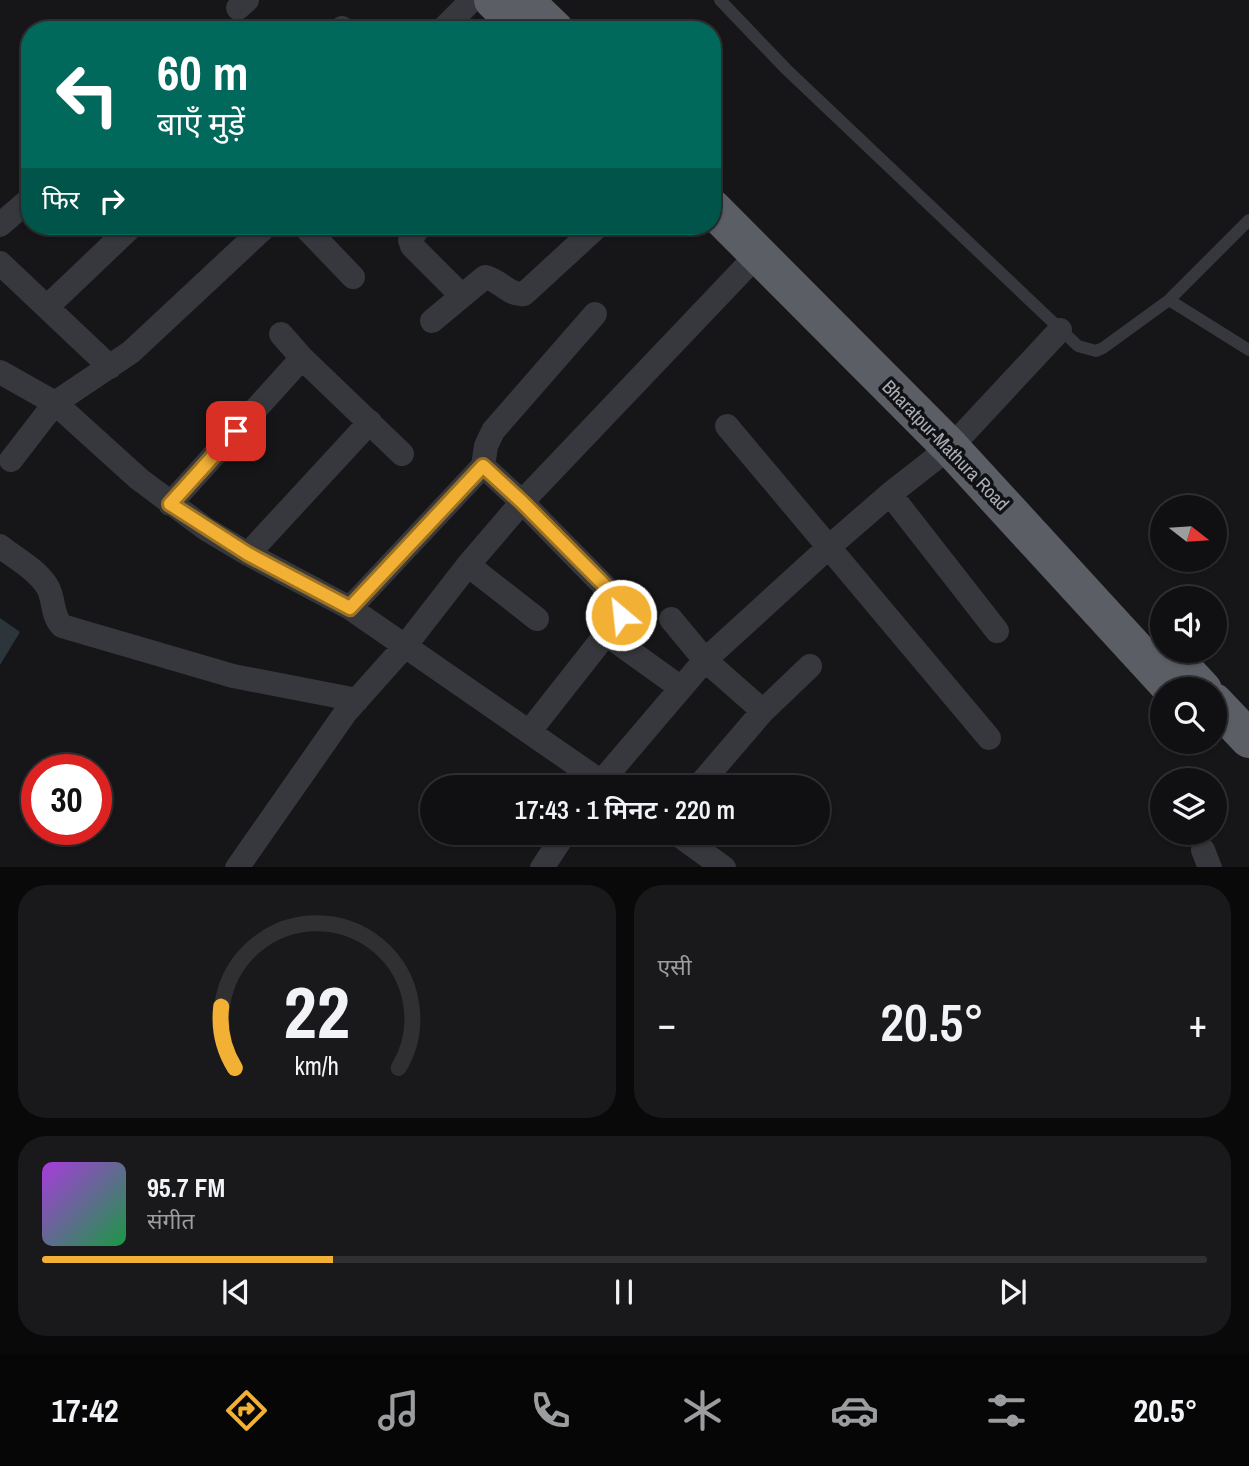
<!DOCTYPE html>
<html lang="hi">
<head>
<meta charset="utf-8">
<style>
	body { margin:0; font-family:"Archivo Narrow","Noto Sans Devanagari",sans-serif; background:#19191b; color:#f1f3f6; height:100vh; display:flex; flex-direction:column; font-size:26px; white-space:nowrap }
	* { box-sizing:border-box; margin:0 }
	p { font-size:23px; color:#9c9d9f }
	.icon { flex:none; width:38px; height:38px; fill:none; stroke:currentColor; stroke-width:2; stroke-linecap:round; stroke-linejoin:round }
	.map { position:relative; height:867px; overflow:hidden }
	.details { display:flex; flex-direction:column; gap:18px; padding:18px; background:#09090a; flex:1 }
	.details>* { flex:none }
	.guide { position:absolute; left:21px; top:21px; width:700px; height:214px; border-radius:28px; box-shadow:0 2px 5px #0004,0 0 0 2px #303032; background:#00695c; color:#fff; overflow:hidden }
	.needle { width:46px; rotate:107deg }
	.buttons { position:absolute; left:1150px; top:495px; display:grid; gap:14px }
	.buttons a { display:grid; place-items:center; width:77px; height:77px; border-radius:50%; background:#101012; box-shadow:0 2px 5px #0004,0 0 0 2px #303032; font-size:35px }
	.speed { position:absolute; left:21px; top:754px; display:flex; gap:14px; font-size:35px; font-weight:700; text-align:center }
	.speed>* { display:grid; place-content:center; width:91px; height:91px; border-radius:50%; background:#101012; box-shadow:0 2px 5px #0004,0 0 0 2px #303032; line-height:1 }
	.speed .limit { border:10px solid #d22; background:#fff; color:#111 }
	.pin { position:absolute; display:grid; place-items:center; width:60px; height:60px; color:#fff; margin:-30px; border-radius:14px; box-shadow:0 4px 10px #0006 }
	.me { position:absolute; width:77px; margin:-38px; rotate:332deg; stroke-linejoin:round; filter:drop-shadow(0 0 5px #0008) }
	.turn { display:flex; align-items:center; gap:24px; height:147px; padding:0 21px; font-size:32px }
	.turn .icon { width:91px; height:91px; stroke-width:2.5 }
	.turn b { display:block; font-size:49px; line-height:60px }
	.then { display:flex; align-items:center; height:66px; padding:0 21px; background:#0003; gap:14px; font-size:26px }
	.big { font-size:52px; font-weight:600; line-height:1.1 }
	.details .tile { flex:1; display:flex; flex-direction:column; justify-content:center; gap:10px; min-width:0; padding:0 24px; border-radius:28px; background:#19191b }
	.details .dial { align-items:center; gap:0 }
	.dial svg { height:182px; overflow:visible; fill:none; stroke:#303032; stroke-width:7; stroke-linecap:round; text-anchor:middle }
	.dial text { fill:#f1f3f6; stroke:none }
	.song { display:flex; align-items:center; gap:21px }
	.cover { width:84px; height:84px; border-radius:10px; background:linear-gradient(135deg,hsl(280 70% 55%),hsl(140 70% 35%)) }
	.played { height:7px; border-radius:4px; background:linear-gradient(90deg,#f2b134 25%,#303032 25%) }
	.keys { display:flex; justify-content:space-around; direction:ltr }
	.heat { display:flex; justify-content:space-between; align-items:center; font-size:38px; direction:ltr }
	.details .tiles { flex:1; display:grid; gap:18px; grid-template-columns:1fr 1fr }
	.tile:last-child { grid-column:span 2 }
	.trip { position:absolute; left:420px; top:775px; width:410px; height:70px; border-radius:35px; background:#101012; box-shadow:0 2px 5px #0004,0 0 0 2px #303032; font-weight:600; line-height:70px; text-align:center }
	.tab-bar { display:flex; height:112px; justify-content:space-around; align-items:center; background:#060607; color:#9c9d9f }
	.tab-bar .icon { width:49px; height:49px }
	.tab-bar .active { color:#f2b134 }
	.tab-bar b { font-size:32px; color:#f1f3f6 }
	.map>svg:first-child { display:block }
</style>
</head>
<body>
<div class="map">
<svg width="1249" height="868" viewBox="0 0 1249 868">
	<rect width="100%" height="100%" fill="#161618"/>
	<!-- water -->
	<path fill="#2c353c" d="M0,618L20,632L0,665Z"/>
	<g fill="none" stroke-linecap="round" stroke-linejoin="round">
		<!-- service -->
		<path stroke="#37383d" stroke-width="12" d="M720,0L786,69L1078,346L1096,351L1103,348L1169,300L1249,220
			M1169,300L1249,350"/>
		<!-- minor -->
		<path stroke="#37383d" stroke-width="24" d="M238,8L247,0
			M342,28L344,30
			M442,30L472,0
			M0,225L30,199
			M304,226L353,277
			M420,226L410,240L412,246L462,296L432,321
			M0,263L110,367
			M462,296L485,277C500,280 509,296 524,294L598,226
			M47,307L132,226
			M281,334L302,358L402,454
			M0,372L55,403L139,479L206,529L248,554L350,608L610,788
			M727,426L989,738
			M965,432L1060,330
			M11,460L55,403L131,352L266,226
			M890,494L997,631
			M170,504L302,358
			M0,546C15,558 36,569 47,586C55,599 51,615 62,626L233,676L357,700
			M248,554L370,422
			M468,565L537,619
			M350,608L483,466
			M671,619L705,660L763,711
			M606,634L681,688
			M529,732L621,615L619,601L522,502L483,466L486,446L493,431L595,314
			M596,788L705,660L830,546L890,494L950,447
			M697,788L763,711L810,666
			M676,833L724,868
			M1203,850L1210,868
			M237,868L346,712L405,646L468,565L522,502L759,253
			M542,868L565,833"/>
		<!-- trunk -->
		<path stroke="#5b5e65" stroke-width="38" d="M493,0L524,30
			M524,0L555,30
			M712,208L950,447L1173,690
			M1167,651L1203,690
			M1214,702L1249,739"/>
	</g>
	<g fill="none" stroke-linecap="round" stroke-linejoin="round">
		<!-- route casing -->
		<g stroke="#9d7322" stroke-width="18">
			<path id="route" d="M236,431L170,504L248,554L350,608L483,466L522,502L620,601L621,615"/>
		</g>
		<!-- route -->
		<use href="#route" stroke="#f2b134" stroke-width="12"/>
	</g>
	<g text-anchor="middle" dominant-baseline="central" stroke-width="7" stroke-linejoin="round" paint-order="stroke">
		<!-- street labels -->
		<g font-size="19" fill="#a8adb8" stroke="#111113">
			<text transform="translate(946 445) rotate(46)">Bharatpur-Mathura Road</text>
		</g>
	</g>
</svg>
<div class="buttons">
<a><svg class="needle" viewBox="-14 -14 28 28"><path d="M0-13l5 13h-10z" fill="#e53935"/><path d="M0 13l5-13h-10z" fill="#9c9d9f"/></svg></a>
<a><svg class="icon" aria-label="sound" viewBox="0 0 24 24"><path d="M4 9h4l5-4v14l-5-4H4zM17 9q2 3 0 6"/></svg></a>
<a><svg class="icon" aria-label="search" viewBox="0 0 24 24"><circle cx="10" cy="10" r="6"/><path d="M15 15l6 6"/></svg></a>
<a><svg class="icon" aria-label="layers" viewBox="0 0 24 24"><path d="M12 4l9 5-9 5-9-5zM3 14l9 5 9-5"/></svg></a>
</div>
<div class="speed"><div class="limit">30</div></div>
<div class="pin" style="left:236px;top:431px;background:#d93025"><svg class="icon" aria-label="arrive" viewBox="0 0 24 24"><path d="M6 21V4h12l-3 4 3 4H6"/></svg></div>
<svg class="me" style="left:621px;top:615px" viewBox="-20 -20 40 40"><circle r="17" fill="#f2b134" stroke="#fff" stroke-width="3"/><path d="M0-11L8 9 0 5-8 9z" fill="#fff"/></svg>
<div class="trip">17:43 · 1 मिनट · 220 m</div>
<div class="guide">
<div class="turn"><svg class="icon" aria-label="left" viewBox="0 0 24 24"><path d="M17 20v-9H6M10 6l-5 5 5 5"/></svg><div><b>60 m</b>बाएँ मुड़ें</div></div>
<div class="then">फिर<svg class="icon" aria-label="right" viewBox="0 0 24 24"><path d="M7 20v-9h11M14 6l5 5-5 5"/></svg></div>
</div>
</div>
<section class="details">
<div class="tiles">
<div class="tile dial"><svg viewBox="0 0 100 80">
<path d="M14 69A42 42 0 1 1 86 69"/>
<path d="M14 69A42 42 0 0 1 8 42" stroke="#f2b134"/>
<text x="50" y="56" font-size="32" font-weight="700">22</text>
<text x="50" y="72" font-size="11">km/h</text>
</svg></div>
<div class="tile"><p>एसी</p>
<div class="heat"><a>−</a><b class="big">20.5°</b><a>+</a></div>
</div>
<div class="tile">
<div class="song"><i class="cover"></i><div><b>95.7 FM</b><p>संगीत</p></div></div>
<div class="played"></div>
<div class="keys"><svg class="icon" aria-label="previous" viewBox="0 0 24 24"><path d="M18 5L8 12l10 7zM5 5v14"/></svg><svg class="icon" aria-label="pause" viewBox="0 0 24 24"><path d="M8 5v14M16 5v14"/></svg><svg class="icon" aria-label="next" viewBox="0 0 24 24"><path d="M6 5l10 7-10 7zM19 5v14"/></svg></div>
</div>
</div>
</section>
<nav class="tab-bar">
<b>17:42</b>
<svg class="icon active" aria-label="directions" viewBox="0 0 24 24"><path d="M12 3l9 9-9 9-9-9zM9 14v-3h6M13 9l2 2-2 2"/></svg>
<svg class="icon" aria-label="music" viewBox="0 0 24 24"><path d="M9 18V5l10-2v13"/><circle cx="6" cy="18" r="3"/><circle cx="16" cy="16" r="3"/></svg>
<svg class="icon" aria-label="phone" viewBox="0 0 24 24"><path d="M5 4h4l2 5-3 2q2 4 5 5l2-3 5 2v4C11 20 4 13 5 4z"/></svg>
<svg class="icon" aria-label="climate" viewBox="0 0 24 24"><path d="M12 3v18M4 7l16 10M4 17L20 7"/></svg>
<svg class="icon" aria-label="car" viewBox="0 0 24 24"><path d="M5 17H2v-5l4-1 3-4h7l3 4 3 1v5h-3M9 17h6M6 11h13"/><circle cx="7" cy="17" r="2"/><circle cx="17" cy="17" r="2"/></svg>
<svg class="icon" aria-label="filters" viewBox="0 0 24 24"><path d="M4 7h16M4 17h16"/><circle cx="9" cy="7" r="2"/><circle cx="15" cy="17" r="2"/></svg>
<b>20.5°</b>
</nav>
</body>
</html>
